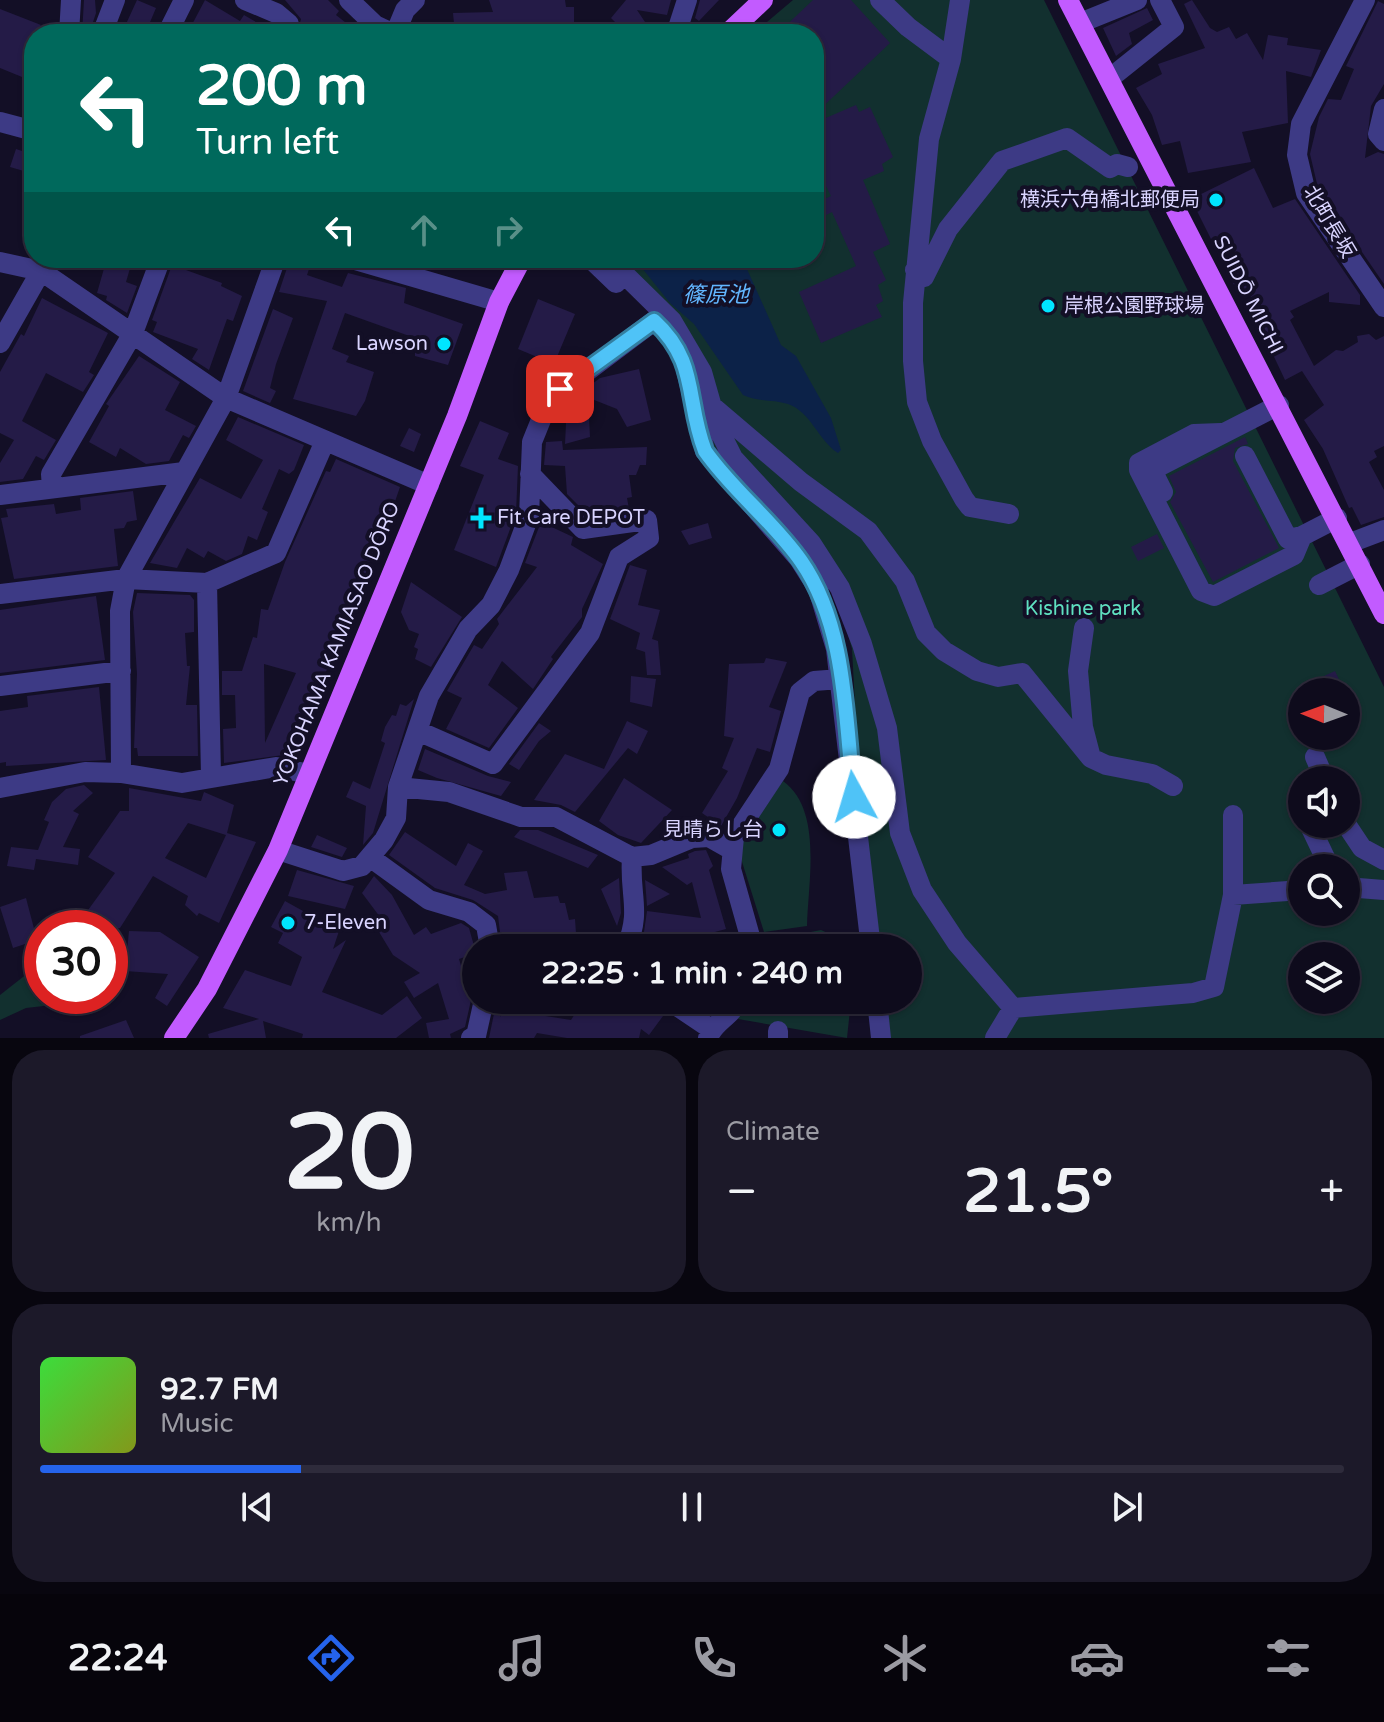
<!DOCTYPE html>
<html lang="en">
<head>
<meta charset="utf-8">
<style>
	body { margin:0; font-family:"Varela Round","Noto Sans JP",sans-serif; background:#1c1929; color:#f1f3f6; height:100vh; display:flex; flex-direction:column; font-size:30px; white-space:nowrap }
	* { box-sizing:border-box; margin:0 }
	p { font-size:26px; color:#9b9ba3 }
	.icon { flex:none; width:44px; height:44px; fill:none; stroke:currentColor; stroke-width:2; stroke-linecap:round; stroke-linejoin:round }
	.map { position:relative; height:1038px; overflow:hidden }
	.panel { display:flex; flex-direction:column; gap:12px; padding:12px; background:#08060f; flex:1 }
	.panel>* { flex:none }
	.banner { position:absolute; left:24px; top:24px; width:800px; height:244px; border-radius:32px; box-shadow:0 2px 6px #0004,0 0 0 2px #2e2b3b; background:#00695c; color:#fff; overflow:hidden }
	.needle { width:52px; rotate:271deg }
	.tools { position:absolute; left:1288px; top:678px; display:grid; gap:16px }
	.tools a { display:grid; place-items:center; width:72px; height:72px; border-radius:50%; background:#0e0b1c; box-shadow:0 2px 6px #0004,0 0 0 2px #2e2b3b; font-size:40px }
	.speed { position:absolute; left:24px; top:910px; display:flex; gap:16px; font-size:40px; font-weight:700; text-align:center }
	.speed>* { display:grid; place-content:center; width:104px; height:104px; border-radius:50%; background:#0e0b1c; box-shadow:0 2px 6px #0004,0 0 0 2px #2e2b3b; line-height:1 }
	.speed .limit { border:12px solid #d22; background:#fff; color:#111 }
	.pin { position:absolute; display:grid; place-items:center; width:68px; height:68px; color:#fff; margin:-34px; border-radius:16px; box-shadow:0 4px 12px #0006 }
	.me { position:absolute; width:88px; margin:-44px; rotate:354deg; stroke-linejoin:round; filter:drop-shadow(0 0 6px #0008) }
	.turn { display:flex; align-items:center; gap:28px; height:168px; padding:0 40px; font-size:36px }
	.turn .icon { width:104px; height:104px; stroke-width:2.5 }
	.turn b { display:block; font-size:56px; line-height:68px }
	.lanes { display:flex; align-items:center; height:76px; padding:0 40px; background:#0003; justify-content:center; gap:40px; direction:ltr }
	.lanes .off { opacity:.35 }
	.big { font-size:60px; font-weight:700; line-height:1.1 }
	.panel .widget { flex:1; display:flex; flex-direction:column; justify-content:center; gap:12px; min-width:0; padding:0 28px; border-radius:32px; background:#1c1929 }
	.panel .dial { align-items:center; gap:0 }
	.dial b { font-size:104px; line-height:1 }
	.song { display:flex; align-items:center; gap:24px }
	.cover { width:96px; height:96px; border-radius:12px; background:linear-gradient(135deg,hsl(120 70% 55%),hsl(70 70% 35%)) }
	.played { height:8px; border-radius:4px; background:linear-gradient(90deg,#2563eb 20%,#2e2b3b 20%) }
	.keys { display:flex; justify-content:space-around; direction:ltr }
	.heat { display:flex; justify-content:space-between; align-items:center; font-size:44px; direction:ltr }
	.panel .tiles { flex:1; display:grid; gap:12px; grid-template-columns:1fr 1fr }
	.widget:last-child { grid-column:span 2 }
	.trip { position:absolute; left:462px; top:934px; width:460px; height:80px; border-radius:40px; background:#0e0b1c; box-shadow:0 2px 6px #0004,0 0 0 2px #2e2b3b; font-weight:700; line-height:80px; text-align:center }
	.menu { display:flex; height:128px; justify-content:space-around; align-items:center; background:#06040b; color:#9b9ba3 }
	.menu .icon { width:56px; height:56px }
	.menu .active { color:#2563eb }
	.menu b { font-size:36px; color:#f1f3f6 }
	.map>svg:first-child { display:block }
</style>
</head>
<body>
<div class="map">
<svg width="1384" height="1038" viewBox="0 0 1384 1038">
	<rect width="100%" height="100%" fill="#130f26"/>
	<!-- green -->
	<path fill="#12302f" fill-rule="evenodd" d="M793,0H1044L1384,687V1038H887L883,1000H908V948H877L860,797L852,649L835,587L717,455L707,430L689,354L601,258H814V34H753ZM1302,692H1346V736H1302ZM1302,780H1346V824H1302ZM1302,868H1346V912H1302ZM1302,956H1346V1000H1302Z
		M783,781C823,810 808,882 807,926L764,932L738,849L745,832Z
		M821,930L847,942L851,948H758L760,942Z
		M42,962V996H67L61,1004L26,1008L0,1020V995Z
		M744,1000H851L847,1038L738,1019Z"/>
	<!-- water -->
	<path fill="#0c2248" d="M634,258H742L781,345L796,356L831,418L841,450L838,453C818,440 811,412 788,404C773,399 757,402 743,395L694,324L670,303Z"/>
	<!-- building -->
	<path fill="#241b47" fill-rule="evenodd" d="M84,0H95L96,13L89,34H82Z
		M137,0L156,8L145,34H127L131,26L126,24Z
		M205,0L240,21L244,15L266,28L269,24L281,34H187Z
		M285,0H328L339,11L336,15L360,34H297L301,19Z
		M489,0H565L566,7H574V29H558V34H455L453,13L493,12Z
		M626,0H671L667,15L637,10L653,34H627L611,18Z
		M700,0H719L699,21L695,18Z
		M813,0H851L890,43L814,115V34H777Z
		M1192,0L1210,28L1217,32L1229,27L1236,39L1247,33L1263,60L1268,35L1288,38L1287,45L1321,50L1311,77L1286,71L1288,123L1242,132L1251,162L1188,173L1180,141L1162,145L1152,115L1136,88L1162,74L1158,64L1205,48L1184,4Z
		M1378,1L1384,4V84L1371,106L1365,158L1378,152L1384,154V284L1318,188L1310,154L1319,117L1328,99L1341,100L1354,69L1346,66Z
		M1147,8L1153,20L1129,33L1132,44L1116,56L1103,28Z
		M0,9L41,25L34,34L27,60L34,63V67L27,79L0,68Z
		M856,105L859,112L870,107L893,157L882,164L884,171L863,180L890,244L873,252L886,280L878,285L883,301L876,305L882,317L821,343L799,292L856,266L832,212L814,221V204L831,196L814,162V123Z
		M16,149L34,155V174L10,167Z
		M1254,168L1273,208L1295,199L1360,295V305L1329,302V292L1290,311L1294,317L1290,320L1314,366L1336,350L1343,351L1358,342L1357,336L1369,334L1376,340L1384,336V446L1374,451L1377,457L1369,462L1384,490V517L1361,525L1352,507L1349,508L1323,449L1304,420L1324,405L1302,371L1285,380L1258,323L1262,320L1249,293L1241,297L1229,276L1233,274L1220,257L1191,199Z
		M107,258H133L126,282L137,286L127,313L106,300L107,296L97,293Z
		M290,259L310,266L307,275L342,287L348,273L406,288L404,303L463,324L448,365L415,356V338L345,313L332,349L349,356L346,362L374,372L365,401L356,416L293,399L327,301L279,292Z
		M172,265L222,283L221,286L242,296L233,321L227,319L209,370L192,359L198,349L153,332L157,322L152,320Z
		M42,298L108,333L89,372L94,375L83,392L46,373L22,421L56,440L44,460L36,456L23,479L0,482V463L14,440L0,433V372L21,334L24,336Z
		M538,299L575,314L554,364L518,349Z
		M273,309L293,318L276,364L270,388L276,391L270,403L243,391Z
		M139,356L180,382L165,410L196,426L189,438L183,435L169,461L146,464L120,448L116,457L89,442L109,406L106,404Z
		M639,369L651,420L627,427L617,409L579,394L600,378Z
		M588,397L590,437L565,444L567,403L573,398Z
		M238,417L304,445L294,470L289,474L279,469L262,509L268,512L257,540L248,536L242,554L226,561L208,551L204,558L187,548L177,568L150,563L200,478L241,499L263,460L226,440Z
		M480,421L509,433L498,459L518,466L516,513L496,567L454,550L484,475L460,466Z
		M409,428L421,434L414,452L400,446Z
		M1245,437L1248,444L1235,448L1233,461L1279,548L1213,582L1170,502L1176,492L1169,476Z
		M562,441L563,450L647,447L646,465H640L636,475H629L632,497L627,498L629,509L588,515L567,494L565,466L544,465L546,442Z
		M336,459L400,487L391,513L385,529L382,527L349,620L299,732L291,729V754L224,763L223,729L236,728L235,695H222V671H242L253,637L257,638L261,609L268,610L285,562L326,471L330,472ZM264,664L296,673L265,743Z
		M133,491L137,520L127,522L124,528L114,529L118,566L14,579L1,518L8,517L6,509L54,504L56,514L81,510L80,498Z
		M541,522L573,537L571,545L603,564L582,609V617L551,657L553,659L533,689L502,661L488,685L518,708L489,748L446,729L462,698L447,691L474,645L482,649L499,624L497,619L537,567L525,563Z
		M708,523L712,538L689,545L681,531Z
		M1157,534L1164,548L1138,561L1131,547Z
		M630,565L647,570L638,605L660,610L652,639L658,641L661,675H647L645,652L636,649L640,633L610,619Z
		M411,582L462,617L431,667L415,659L418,649L414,647L419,634L409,630L401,612Z
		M137,593L190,595L194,600V632L185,633L187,666H190L186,705H197L198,756H138L137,748H134L137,674L133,612Z
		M96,596L105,660L0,673V610Z
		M766,658L787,662L769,707L781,711L770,752L757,748L737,798L721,826L702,813L728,771L722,768L734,738L724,736L729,664L764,663Z
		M1335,671L1345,692H1315L1311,682Z
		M631,676L656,679L652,707L630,702Z
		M99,687L106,760L6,766V762L0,763V711L28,707L27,696Z
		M414,699L373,833L363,845L366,806L346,797L353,781L370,789L385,743L381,741L385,727L392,715L396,716L400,704L406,706Z
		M627,721L648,731L637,754L628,748L575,812L561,805L534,800L565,754L604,769Z
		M539,723L551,731L539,741L519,770L509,764Z
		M425,749L488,776L511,782L501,796L437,778L418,770Z
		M624,778L672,810L641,843L618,835L599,821Z
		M84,785L93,793L73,811L79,814L63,847L80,849L78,865L36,859L34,870L7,866L11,847L38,850L49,822L44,820L52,802L66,789Z
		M129,788L201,801L204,792L234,805L227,833L256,842L219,923L199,913L197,916L185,905L188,896L153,876L120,928H75L115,873L88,857L120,811H129ZM188,823L226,835L206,878L165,858Z
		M520,830H538L598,855L588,868L514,837Z
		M405,832L456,866L468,843L483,851L464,885L485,894L507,890L504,873L527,871L534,898L558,896L560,903H565L569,920L575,919L577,948H510L511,933L500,932L498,916L473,900L435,888L389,855Z
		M317,835L347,848L342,857L311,847Z
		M706,850L713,866L709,870L726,929L670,944L643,939L647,911L701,918L692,882L687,885L662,867L689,858L688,854L695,851Z
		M297,870L354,886L345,909L288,896Z
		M374,876L392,895L414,935L426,927L431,934L461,923L469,928L476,953L459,959L471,1000L465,1027L450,1034L451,1038H429L426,1023L449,1019L438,983L414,998L404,982L420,973L393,955L373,922L380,917L362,893Z
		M619,878L621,913L617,926L601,889Z
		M645,880L670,894L647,906Z
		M26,898L37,940L13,948L0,907Z
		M285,901L339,931L333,949L346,940L322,992L382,1015L407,996L422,1018L396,1038H302L303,1034L263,1021L266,1038H209L208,1034L259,1019L223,1008L245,970L291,986L302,957L278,943L283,933L271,927Z
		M129,931L160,932L199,957L167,1006L155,998L168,974L125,971Z
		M500,1000H539V1015L571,1020L584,1000H604L619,1011L627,1000H643L663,1016L649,1035L641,1029L639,1038H567L537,1033L534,1038H489L496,1004L501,1017Z
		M126,1020L134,1038H80V1036Z"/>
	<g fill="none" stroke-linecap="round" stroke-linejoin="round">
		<!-- minor -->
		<path stroke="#3d3a85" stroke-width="20" d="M245,0L276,13L289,24
			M349,0L375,25L394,34
			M880,0L908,27L951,59
			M960,0L951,59L929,139L913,303V361L917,402L932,441L964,499L970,507L1009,514
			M1365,0L1301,124L1297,155L1306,193L1384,307
			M1080,23L1137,0
			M69,34L71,0
			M102,34L115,0
			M167,34L184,0
			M395,34L405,10L415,0
			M676,34L687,0
			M1109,79L1174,27L1160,0
			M1384,109L1378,134L1384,141
			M0,122L34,131
			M348,258L499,302
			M590,258L616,283
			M611,261L672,321L702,372L718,428L733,458L811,543L840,588L862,644L887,728L900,833L922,890L957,943L1013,1008
			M0,262L41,271L226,398L429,485
			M915,270L924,277L948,229L1002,161L1067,138L1110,168L1117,164L1128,167
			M0,343L41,271L45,258
			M683,357L705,451L799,559L818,589L836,649L871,948
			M712,406L801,482L868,531L905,581L926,633L944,651L977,671L998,677L1022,673L1091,758L1106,765L1152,774L1173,786
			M1221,433L1194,434L1139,463V470L1201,591L1214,596L1294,555L1302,536L1337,518
			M1245,456L1288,539L1302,536
			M52,488L51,474L133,333L161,258
			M1163,492L1152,470L1279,405
			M0,495L184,472
			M1350,543L1384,530
			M207,583L211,776
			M1319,585L1360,564
			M0,594L126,579L207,583L276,553L325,441
			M1084,628L1078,671L1083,727L1090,754
			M0,686L121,671
			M418,731L493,764L590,633L619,557L649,538L647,520L583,529L530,474
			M1315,757L1325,780
			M121,773L120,611L126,579L226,398L276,258
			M398,787L449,792L521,817H556L632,857L651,855L692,838L709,837L732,850
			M0,788L85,772L121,773L182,783L276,767L309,774
			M854,797L895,793
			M1298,800L1302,798
			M1309,824L1330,868
			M1346,824L1362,848L1384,860
			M278,850L343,871L362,866L384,840L396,818L398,787L429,696L468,629L491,605L509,570L529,516L532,442L549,400L654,321
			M371,858L429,900L469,912L486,925L490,948
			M1346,887L1384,890
			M1233,895V815
			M626,948C642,911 629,895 632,857
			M750,948L751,940L731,869L734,837L779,769L800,692L814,681L840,679
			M668,1000L711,1029
			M877,1000L881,1038
			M1013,1008L1193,993L1214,987L1233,895L1302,890
			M471,1038L476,1036L484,1000
			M708,1038C714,1021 732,1017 738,1000
			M778,1038V1031
			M995,1038L1013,1008"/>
		<!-- major -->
		<path stroke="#c25bff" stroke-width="20" d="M1068,0L1384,614
			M727,34L763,0
			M174,1038L207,989L278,850L457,416L499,302L522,258"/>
	</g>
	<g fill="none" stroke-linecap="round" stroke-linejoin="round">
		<!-- route casing -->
		<g stroke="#337fa1" stroke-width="20">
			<path id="route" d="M560,389L654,321C699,362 685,400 705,451C733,491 773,521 801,561C847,627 845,720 854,797"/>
		</g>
		<!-- route -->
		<use href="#route" stroke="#4fc3f7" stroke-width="14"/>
	</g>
	<!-- markers -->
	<g fill="#00e5ff" stroke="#130f26" stroke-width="3">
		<circle cx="1216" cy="200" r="8"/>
		<circle cx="1048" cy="306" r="8"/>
		<circle cx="444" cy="344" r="8"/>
		<path d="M477 506h8v8h8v8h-8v8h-8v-8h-8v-8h8z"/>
		<circle cx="779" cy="830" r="8"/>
		<circle cx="288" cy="923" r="8"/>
	</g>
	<g text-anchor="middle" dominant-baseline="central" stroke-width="8" stroke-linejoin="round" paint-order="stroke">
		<!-- poi labels -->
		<g font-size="20" fill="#d9d4ff" stroke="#130f26" text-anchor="end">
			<text x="1200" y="200">横浜六角橋北郵便局</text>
			<text x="1064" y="306" text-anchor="start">岸根公園野球場</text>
			<text x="428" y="344">Lawson</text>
			<text x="497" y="518" text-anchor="start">Fit Care DEPOT</text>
			<text x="763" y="830">見晴らし台</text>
			<text x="304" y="923" text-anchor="start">7-Eleven</text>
		</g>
		<!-- street labels -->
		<g font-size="20" fill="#d9d4ff" stroke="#130f26">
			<text transform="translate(1329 222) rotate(59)">北町長坂</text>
			<text transform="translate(1248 295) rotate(63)">SUIDŌ MICHI</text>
			<text transform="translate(337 644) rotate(-68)">YOKOHAMA KAMIASAO DŌRO</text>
		</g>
		<!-- park labels -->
		<g font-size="20" fill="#5fe0c0" stroke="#130f26">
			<text x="1083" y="609">Kishine park</text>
		</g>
		<!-- water labels -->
		<g font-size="22" font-style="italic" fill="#62b6ff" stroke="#130f26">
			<text x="716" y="295">篠原池</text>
		</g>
	</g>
</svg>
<div class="tools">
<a><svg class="needle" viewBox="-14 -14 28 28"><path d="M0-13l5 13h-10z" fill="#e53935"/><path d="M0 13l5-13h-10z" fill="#9b9ba3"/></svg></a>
<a><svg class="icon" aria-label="sound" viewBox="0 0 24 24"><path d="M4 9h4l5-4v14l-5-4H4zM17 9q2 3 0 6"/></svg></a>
<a><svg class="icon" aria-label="search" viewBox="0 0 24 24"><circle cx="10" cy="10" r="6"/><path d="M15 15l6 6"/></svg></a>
<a><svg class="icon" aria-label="layers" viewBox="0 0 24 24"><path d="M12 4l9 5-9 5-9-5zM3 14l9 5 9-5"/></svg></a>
</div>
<div class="speed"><div class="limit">30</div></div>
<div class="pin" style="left:560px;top:389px;background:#d93025"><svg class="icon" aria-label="arrive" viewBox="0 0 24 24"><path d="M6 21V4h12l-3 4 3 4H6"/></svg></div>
<svg class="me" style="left:854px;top:797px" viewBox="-20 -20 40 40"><circle r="19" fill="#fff"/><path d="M0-13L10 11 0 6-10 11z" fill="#4fc3f7"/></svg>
<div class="trip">22:25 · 1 min · 240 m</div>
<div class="banner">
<div class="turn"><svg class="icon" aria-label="left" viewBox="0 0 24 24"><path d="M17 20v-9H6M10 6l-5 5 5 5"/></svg><div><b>200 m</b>Turn left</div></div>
<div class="lanes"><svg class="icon" aria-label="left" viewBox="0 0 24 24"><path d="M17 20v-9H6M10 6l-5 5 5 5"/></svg><svg class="icon off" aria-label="ahead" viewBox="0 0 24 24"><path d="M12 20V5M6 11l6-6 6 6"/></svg><svg class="icon off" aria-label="right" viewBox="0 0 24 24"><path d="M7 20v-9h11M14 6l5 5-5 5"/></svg></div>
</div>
</div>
<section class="panel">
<div class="tiles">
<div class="widget dial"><b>20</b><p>km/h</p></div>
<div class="widget"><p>Climate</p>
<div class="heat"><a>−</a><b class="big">21.5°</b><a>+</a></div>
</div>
<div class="widget">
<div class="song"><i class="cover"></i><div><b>92.7 FM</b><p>Music</p></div></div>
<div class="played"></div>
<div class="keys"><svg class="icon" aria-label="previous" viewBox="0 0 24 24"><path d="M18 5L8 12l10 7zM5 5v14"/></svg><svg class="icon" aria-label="pause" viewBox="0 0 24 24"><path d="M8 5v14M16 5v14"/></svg><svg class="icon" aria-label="next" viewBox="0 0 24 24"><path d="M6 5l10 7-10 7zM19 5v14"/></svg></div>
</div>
</div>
</section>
<nav class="menu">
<b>22:24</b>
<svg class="icon active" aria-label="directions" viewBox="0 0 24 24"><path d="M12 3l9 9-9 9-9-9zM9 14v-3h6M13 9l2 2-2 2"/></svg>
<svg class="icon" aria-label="music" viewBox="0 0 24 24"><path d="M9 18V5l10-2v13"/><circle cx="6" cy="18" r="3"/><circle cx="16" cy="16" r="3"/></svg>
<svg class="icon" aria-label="phone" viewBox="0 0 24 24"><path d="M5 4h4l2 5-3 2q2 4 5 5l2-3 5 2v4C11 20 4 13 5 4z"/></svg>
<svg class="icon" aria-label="climate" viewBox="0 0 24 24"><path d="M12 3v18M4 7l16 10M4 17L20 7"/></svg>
<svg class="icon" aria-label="car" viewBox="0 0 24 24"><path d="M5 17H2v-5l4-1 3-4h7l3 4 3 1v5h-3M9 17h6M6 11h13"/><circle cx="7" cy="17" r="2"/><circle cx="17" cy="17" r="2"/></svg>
<svg class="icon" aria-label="filters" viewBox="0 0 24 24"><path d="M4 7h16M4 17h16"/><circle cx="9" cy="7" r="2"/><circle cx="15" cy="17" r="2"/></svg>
</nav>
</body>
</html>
